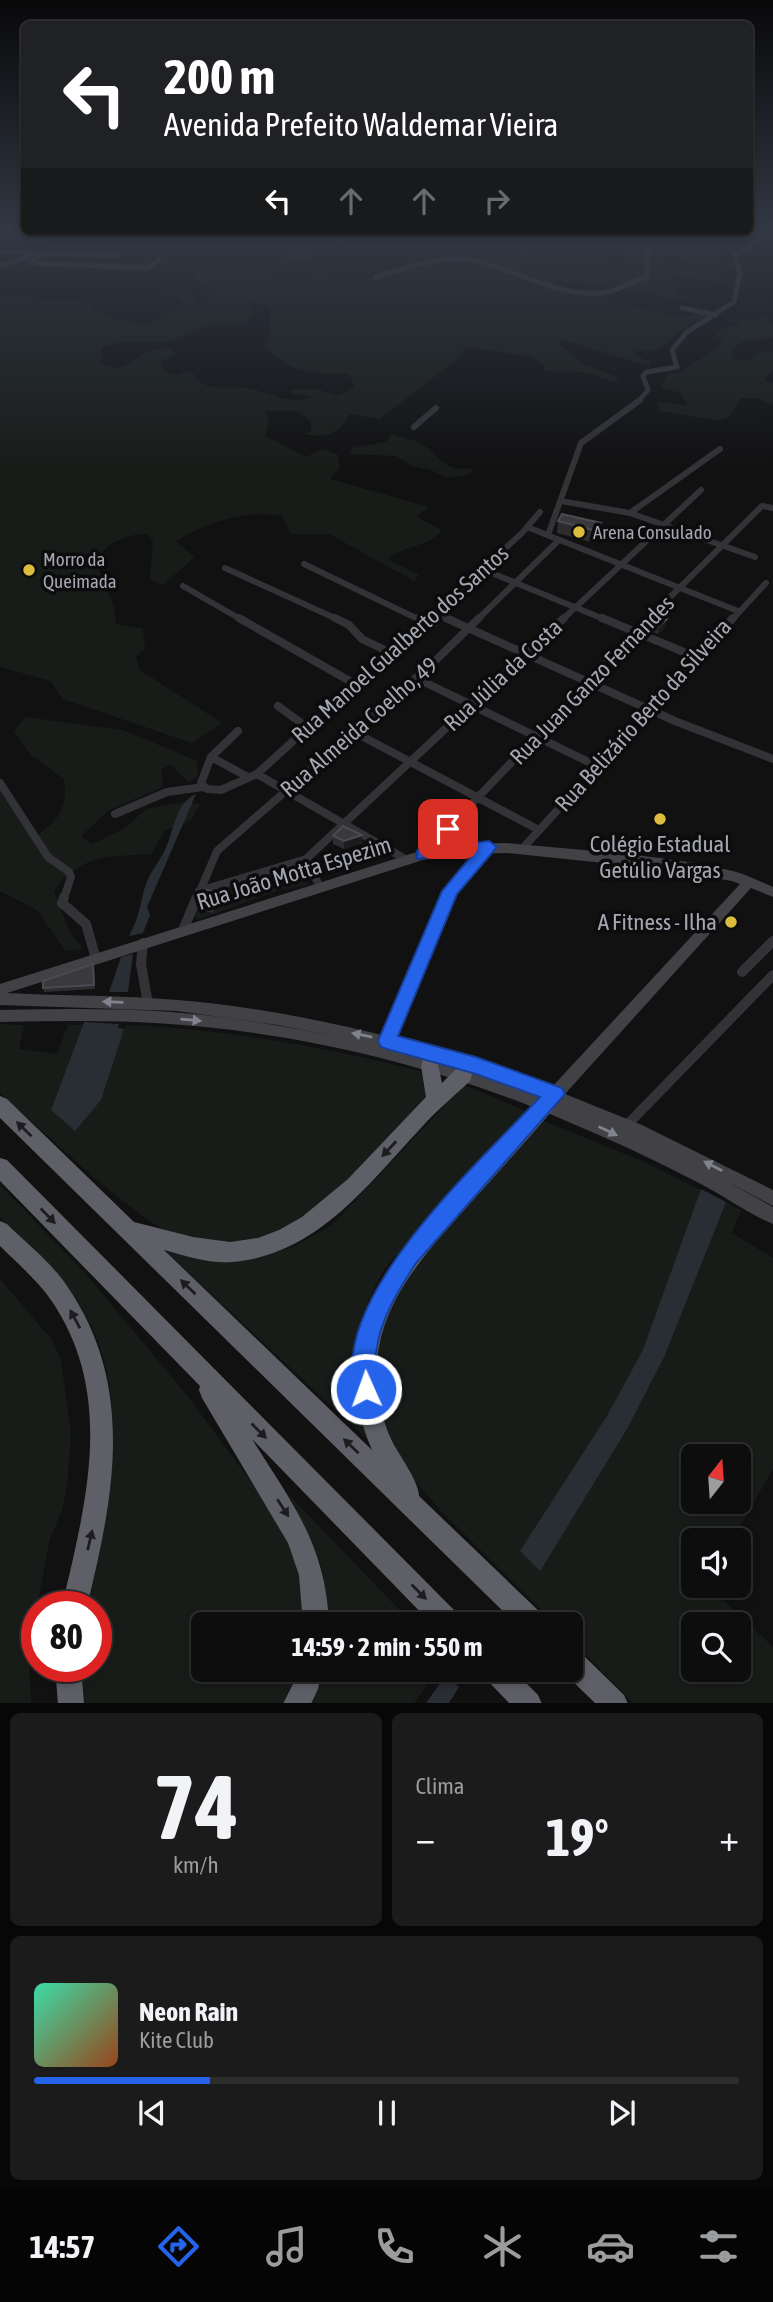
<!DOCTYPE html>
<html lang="pt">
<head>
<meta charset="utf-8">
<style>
	body { margin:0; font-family:"Asap Condensed",sans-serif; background:#1b1b1c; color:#f1f3f6; height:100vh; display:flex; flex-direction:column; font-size:26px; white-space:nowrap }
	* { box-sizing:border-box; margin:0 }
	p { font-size:23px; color:#9a9c9e }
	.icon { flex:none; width:38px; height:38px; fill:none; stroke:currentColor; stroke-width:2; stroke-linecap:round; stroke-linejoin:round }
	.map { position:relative; height:1703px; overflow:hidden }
	.panel { display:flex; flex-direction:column; gap:10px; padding:10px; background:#070708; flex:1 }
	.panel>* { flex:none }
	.guide { position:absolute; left:21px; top:21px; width:732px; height:214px; border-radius:10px; box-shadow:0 4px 10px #0003,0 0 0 2px #2d2d2e; background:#202124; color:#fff; overflow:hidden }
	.needle { width:46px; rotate:17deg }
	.controls { position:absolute; left:681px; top:1444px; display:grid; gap:14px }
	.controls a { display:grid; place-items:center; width:70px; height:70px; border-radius:10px; background:#0d0d0e; box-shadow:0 4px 10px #0003,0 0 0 2px #2d2d2e; font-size:35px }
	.speed { position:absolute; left:21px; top:1591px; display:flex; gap:14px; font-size:35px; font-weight:700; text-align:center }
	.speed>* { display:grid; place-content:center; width:91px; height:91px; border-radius:50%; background:#0d0d0e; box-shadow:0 4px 10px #0003,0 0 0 2px #2d2d2e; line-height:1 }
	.speed .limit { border:10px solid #d22; background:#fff; color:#111 }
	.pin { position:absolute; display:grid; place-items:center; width:60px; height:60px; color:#fff; margin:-30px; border-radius:14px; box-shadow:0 4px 10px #0006 }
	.me { position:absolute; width:77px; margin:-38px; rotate:358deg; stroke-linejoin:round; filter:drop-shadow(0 0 5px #0008) }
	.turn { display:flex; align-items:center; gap:24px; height:147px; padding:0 28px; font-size:32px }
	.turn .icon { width:91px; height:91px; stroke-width:2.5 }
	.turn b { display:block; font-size:49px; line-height:60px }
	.lanes { display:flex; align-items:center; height:66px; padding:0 28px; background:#0003; justify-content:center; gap:35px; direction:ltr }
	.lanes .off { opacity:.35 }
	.big { font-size:52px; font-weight:700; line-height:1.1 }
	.panel .tile { flex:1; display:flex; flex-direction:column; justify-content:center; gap:10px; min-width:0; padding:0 24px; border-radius:10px; background:#1b1b1c }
	.panel .dial { align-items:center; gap:0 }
	.dial b { font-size:91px; line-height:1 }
	.song { display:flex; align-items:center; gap:21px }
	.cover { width:84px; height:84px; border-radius:10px; background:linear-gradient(135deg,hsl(160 70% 55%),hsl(20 70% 35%)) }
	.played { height:7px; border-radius:4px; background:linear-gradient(90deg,#2563eb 25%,#2d2d2e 25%) }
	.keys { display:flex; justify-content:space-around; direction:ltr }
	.heat { display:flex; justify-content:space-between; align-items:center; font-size:38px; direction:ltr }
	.panel .tiles { flex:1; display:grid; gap:10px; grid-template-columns:1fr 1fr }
	.tile:last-child { grid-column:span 2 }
	.trip { position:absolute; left:191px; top:1612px; width:392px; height:70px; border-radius:10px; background:#0d0d0e; box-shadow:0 4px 10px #0003,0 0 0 2px #2d2d2e; font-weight:700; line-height:70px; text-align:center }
	.dock { display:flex; height:112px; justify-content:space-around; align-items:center; background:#050506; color:#9a9c9e }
	.dock .icon { width:49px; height:49px }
	.dock .active { color:#2563eb }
	.dock b { font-size:32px; color:#f1f3f6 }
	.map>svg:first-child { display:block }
</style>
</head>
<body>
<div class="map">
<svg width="773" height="1704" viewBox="0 0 773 1704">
	<rect width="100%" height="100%" fill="#111112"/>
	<!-- green -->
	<path fill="#181c19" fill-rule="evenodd" d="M313,231H387L333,247L303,261H284L281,249L310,237Z
		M524,231H659L658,233L730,248L703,270L727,277L723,282C703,281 683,274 665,277L679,284L675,294L701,302L654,296L616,285L602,287L585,281H556L553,285C573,293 603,291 619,304L683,317L697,313L710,315L679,331L660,350L636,351L634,355L652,362L648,366L563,340L560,344L584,365L615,376L619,383L583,372L544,371V365L531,357L466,347L460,357L380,419L350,414C339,435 326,438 303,434L311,431V421L296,411H265L269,421L266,436L306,457L323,449L338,455L340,467L330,479L429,507L416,517L442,530C427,549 404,544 388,559L419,575L414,581L329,534H291L282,516C244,509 208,523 175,541L195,557L163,585L150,580L153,540L146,533C123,537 106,541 96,563L113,604L116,624L143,629L145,650L136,656L140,670L222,723L192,743L63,699L51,681L0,667V296C30,295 60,306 88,298L92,308L116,319L150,325L152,320L183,304L179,296L160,295L163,291H189L202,305L211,307L206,291L213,288L193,278L196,272L213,268L298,280L329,269L326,279C367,284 387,273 426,268C440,265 455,265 470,263C483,246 504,252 523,249L531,238ZM592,232L593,234L581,245C599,243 623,247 630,266C650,262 670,247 689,263L686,266L656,265L638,272H621L616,264L574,261L564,251L529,252L577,233ZM254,302L270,307L271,337L264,346C293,374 310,373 349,374L355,387L338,396L317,389L290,390L293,394L311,396C291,407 271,393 252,389C235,385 216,391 201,383C196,380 194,375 191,370L177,375L162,371L161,362L176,354L172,349C165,349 156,348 150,351C130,360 120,376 99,362L102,359V348L120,342H171L208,325L246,324L253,308L245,303Z
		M763,314L773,326V338L740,342L731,351L732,358L749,361L756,353L773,351V370L764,380L773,383V404L755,398H741L729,417L718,421L659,411L657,402L688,405L681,393L661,388L668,373H682C697,358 709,358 722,341L716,334L726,326H742L728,317L755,321Z
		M391,434C402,437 416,440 425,446C440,458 447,472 469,468L474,471L464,476L446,478L431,470L412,466L396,456L350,454L352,448L386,442Z
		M25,717L123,730L197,761L198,777L188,782L171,765L161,769L163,787L109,810L81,836L92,844L124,829L146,809L183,802L200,804L190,821L165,830L151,854C108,857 82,853 54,891L70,933L83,949L66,951L37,910L0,891V789L34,837C58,822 69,807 64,779L31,755L14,731Z
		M299,866L308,885L279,890L198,920L194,916L203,893Z
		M0,1024L24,1025L19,1049L57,1054L68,1025H83L51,1110L127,1025C227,1029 323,1047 420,1071L431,1089L428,1102L327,1204L267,1237L216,1246L168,1233L141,1215L98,1181L0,1093Z
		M464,1085L528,1112L385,1268C364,1304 346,1351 352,1394C354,1410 363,1426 369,1441L165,1251L215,1262L251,1259L295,1246L332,1225Z
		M539,1119L645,1162L741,1210L732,1233L773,1258V1469L732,1540H693V1586H709L773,1647V1703H633L571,1640L570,1624H555L442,1512L401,1465L379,1417L373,1348L406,1270ZM693,1456H738V1502H693ZM693,1624H738V1670H693Z
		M0,1185L86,1274L186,1394L284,1526L298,1555L310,1624H203V1670H301L287,1703L84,1704L76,1666H96V1606H82C104,1508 139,1398 79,1304C58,1272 27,1245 0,1217Z
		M0,1279L53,1341L61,1361L71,1433L67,1487L62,1510L50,1539L37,1606L29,1665L31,1703H0Z
		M289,1495L413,1624H330L321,1565Z
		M323,1670H437L414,1703L312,1704Z"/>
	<!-- water -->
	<path fill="#292e34" d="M196,794L147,907L150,915L143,933L129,936C141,914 139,905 146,884C151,870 162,859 167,845C175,827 175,804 196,794Z
		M133,954L128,992H109L121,957Z
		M84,1022L119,1024L118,1028L124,1029L101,1100L75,1131L51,1110Z
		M701,1189L726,1202L664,1357L627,1429L540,1571L520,1551L607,1416L643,1350Z
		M446,1675L459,1687L449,1703H426Z"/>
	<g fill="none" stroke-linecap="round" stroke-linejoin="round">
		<!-- street-far3 -->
		<path stroke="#323237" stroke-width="5" d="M252,231L266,233
			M702,231L712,237L725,238L728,231
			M42,234L95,236L123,231
			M0,252L118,256
			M38,255L31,263L149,268L159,259
			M0,266L28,257
			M375,277C401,270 444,254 471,260C510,267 565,301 607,292C619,290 633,281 647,277V252L663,231
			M682,308L716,315
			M638,402L648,390L643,376L646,372L677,367L672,350L687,332L734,302L740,273L734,255L758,241L759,230"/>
		<!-- street-far2 -->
		<path stroke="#323237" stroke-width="6" d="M414,427L436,408
			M561,501L630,513L720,449
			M630,513L755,557
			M590,526L612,531
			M527,527L738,611
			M548,535L581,443L640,400
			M304,564L420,620
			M225,568L339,620
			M482,569L606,620
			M183,586L242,620
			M434,613L450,620
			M426,620L522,533L540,512
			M477,620L559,540
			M562,620L701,490
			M647,620L762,506L773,508
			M732,620L766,583"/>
		<!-- street-far1 -->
		<path stroke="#323237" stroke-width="8" d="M239,618L355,684
			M335,618L349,625L362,639L389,652
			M417,618L424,622
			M446,618L675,721L773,759
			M602,618L696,657
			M416,678L597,766
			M278,706L308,728
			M238,731L211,757L248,777
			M354,732L539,830
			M211,757L201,783L207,789L221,790L257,774L428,618
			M257,774L407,860
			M0,783L48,857L69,872L71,877L64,898
			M115,814L167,792L203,787
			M522,849L733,618
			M423,855L649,618
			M306,859L564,618
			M199,891L306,859L320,887
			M197,898L217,851L435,661L479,618
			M447,898L489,847"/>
		<!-- street -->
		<path stroke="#323237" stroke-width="10" d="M64,897L62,903L86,924L96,959
			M183,930L197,897
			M143,943L141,964L148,1004
			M742,972L773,941
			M387,1041L448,897
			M628,1124L773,975"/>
		<!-- secondary -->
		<path fill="#414146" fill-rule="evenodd" d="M507,843C582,851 660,854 733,871C748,875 759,881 773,887V897L751,888L565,1094L642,1125L773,1190V1206L724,1180L773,1207V1224C747,1213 724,1196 699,1183C655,1160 610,1139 564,1120C441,1067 303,1033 170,1024C113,1020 57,1021 0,1022V1010C57,1009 114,1008 171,1012C226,1016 281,1026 335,1036L278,1025L177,1011L0,1005V984L423,850L455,844ZM507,853L661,869L732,881L740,884L551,1088C431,1044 306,1011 178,1000C121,995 64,996 7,993L423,860L455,854Z"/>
		<!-- primary -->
		<path fill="#4f4f55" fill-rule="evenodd" d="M15,230H24L0,240V236Z"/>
		<!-- highway -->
		<path fill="#5f6067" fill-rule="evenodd" d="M430,1058L437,1060L442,1083L456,1069L463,1067L470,1069L472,1075L470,1081C453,1097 435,1112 420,1129C367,1186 316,1255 232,1262C210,1264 186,1256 164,1250L372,1450C326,1343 381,1271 452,1194C481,1162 510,1131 538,1099L545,1096L552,1099L554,1105L552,1111C526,1141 500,1170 474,1199C427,1252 372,1306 377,1382C378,1401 383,1422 391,1439C398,1454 419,1481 419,1496L543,1615L547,1624H516L0,1118V1096L7,1099L134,1222L193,1237L230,1242L258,1238L279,1230L302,1217L348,1179L426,1097L421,1066L423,1060Z
			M0,1158L7,1160L459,1615L463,1624H432L252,1439C292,1503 326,1545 329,1624H303L299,1575L288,1543L202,1398L199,1390L200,1386L0,1181Z
			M0,1221L7,1224C27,1244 51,1262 67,1286C136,1386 114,1496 87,1606H62C86,1503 116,1395 51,1300C37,1280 17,1263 0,1246Z
			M570,1647L579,1651L624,1695L628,1704H596L561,1670H570Z
			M55,1666H81L84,1704H58Z
			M296,1670H322L318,1689L311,1704H283L293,1684Z
			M482,1670H513L538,1695L542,1704H510L486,1679Z"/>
	</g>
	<!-- wall -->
	<path fill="#2d2d30" d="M4,231H50L52,240L47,245L7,240Z
		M558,521L601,523L599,534L595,543L557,533Z
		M443,615L442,623L433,630L427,628V620Z
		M667,619L665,627L658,634L648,630L650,622Z
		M333,836L362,843L344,849L333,844Z
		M219,893L220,900L214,913L201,910L199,903Z
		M94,968L95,989L44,992L43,988Z"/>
	<!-- shaded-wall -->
	<path fill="#1c1c1e" d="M49,231L52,240L47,245L45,236Z
		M601,523L599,534L595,543L597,531Z
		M443,615L442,623L433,630V622Z
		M667,619L665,627L658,634L659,626Z
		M362,835V843L344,849V841Z
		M219,893L220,900L214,913L212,906Z"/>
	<!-- building -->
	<path fill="#3a3a3e" stroke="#4a4b50" stroke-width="2" d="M6,230H24V231H49L45,236L4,231Z
		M562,514L601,523L597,531L558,521Z
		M435,612L443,615L433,622L427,620Z
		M657,616L667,619L659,626L650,622Z
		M343,826L362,835L344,841L333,836Z
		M206,890L219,893L212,906L199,903Z
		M93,964L94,985L43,988V981Z"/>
	<!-- one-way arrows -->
	<defs><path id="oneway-solid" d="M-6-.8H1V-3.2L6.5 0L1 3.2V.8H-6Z" transform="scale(1.75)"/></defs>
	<g fill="#81838c">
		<use href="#oneway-solid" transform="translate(113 1002) rotate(-178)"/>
		<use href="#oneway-solid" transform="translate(191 1020) rotate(5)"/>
		<use href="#oneway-solid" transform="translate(362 1035) rotate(-168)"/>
		<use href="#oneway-solid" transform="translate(608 1131) rotate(26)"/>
		<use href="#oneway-solid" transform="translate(713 1166) rotate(-153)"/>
	</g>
	<g fill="#1d1d1f">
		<use href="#oneway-solid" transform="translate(24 1129) rotate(-136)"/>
		<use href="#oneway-solid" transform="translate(389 1149) rotate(133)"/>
		<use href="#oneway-solid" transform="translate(48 1216) rotate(46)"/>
		<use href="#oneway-solid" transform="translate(188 1287) rotate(-136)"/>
		<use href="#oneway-solid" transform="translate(75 1319) rotate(-118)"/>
		<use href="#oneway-solid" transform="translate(259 1431) rotate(45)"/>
		<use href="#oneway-solid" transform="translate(351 1446) rotate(-136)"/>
		<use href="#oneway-solid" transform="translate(283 1508) rotate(57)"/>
		<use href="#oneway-solid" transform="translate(90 1540) rotate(-77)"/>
		<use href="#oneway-solid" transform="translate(419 1592) rotate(45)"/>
	</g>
	<!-- sky -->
	<linearGradient id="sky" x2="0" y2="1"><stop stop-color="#09090a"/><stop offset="0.49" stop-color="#323844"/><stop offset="1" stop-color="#323844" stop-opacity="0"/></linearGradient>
	<rect width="773" height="468" fill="url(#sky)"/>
	<!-- route -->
	<path fill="#2563eb" stroke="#184099" stroke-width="2" d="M448,823L456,829L440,847L489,841L497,847L457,894L398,1036L476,1057L562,1088L565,1094L416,1263C398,1291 380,1319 376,1353C374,1368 380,1383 374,1397L366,1400L358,1397C319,1305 483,1159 540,1097L476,1074L387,1049L381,1047L378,1041L442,891L472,855L417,859V851Z"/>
	<!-- markers -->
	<g fill="#dcbc3f" stroke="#0c0c0d" stroke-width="2.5">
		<circle cx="579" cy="532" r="7"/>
		<circle cx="29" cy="570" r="7"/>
		<circle cx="660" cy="819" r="7"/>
		<circle cx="731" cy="922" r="7"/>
	</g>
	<g text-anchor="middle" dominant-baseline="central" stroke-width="7" stroke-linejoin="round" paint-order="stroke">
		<!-- far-poi labels -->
		<g font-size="19" fill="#a4a6b1" stroke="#0c0c0d" text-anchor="start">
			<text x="593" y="532">Arena Consulado</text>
			<text x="43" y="559">Morro da<tspan x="43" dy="22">Queimada</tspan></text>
		</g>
		<!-- street labels -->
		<g font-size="23" fill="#a4a6b1" stroke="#0c0c0d">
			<text transform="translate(400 644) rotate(-42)">Rua Manoel Gualberto dos Santos</text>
			<text transform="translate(503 675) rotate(-43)">Rua Júlia da Costa</text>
			<text transform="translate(592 680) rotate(-46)">Rua Juan Ganzo Fernandes</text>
			<text transform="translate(643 715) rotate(-48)">Rua Belizário Berto da Silveira</text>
			<text transform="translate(359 727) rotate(-41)">Rua Almeida Coelho, 49</text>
			<text transform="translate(294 873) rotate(-17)">Rua João Motta Espezim</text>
		</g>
		<!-- poi labels -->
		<g font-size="23" fill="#a4a6b1" stroke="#0c0c0d">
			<text x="660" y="844">Colégio Estadual<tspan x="660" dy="26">Getúlio Vargas</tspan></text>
			<text x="717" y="922" text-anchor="end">A Fitness - Ilha</text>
		</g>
	</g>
</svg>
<div class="controls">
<a><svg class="needle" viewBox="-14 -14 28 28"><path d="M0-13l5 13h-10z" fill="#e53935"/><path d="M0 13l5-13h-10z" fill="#9a9c9e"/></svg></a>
<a><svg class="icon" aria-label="sound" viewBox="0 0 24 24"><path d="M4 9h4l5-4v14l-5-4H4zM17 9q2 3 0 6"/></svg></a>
<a><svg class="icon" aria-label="search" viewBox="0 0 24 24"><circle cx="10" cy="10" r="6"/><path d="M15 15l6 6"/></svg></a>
</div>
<div class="speed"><div class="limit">80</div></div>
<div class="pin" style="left:448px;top:829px;background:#d93025"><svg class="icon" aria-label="arrive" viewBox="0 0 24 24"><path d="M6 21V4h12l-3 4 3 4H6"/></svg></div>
<svg class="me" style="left:366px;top:1389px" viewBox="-20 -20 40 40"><circle r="17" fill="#2563eb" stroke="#fff" stroke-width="3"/><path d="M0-11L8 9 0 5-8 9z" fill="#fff"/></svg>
<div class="trip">14:59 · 2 min · 550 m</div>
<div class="guide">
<div class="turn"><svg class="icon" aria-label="left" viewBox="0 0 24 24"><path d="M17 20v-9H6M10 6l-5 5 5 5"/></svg><div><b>200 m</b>Avenida Prefeito Waldemar Vieira</div></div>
<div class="lanes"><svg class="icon" aria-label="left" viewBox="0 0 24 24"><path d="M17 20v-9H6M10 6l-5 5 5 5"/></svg><svg class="icon off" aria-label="ahead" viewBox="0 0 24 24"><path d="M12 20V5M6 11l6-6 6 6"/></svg><svg class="icon off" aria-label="ahead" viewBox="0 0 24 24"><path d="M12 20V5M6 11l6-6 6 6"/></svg><svg class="icon off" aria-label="right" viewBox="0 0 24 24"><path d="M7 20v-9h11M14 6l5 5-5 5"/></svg></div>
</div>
</div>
<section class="panel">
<div class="tiles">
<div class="tile dial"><b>74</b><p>km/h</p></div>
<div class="tile"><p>Clima</p>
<div class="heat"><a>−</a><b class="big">19°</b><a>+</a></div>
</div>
<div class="tile">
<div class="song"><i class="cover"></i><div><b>Neon Rain</b><p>Kite Club</p></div></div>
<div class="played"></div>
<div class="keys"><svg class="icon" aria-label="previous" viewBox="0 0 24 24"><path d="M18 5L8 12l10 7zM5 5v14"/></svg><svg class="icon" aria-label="pause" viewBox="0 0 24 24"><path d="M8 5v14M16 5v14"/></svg><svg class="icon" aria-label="next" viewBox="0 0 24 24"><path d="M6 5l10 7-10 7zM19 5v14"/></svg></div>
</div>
</div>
</section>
<nav class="dock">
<b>14:57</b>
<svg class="icon active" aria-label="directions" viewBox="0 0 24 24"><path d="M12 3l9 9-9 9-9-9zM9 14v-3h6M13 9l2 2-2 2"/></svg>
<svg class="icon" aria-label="music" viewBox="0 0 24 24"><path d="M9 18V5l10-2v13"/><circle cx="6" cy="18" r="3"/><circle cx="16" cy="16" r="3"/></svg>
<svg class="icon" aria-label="phone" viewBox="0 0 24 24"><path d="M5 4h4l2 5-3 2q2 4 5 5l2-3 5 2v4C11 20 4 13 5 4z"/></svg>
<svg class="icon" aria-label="climate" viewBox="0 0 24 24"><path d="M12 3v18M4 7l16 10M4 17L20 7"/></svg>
<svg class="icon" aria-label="car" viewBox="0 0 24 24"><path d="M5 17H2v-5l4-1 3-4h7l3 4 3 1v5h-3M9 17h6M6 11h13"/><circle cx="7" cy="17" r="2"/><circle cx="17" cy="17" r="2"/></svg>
<svg class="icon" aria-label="filters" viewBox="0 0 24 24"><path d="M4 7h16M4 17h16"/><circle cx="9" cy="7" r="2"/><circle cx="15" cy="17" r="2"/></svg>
</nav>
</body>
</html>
